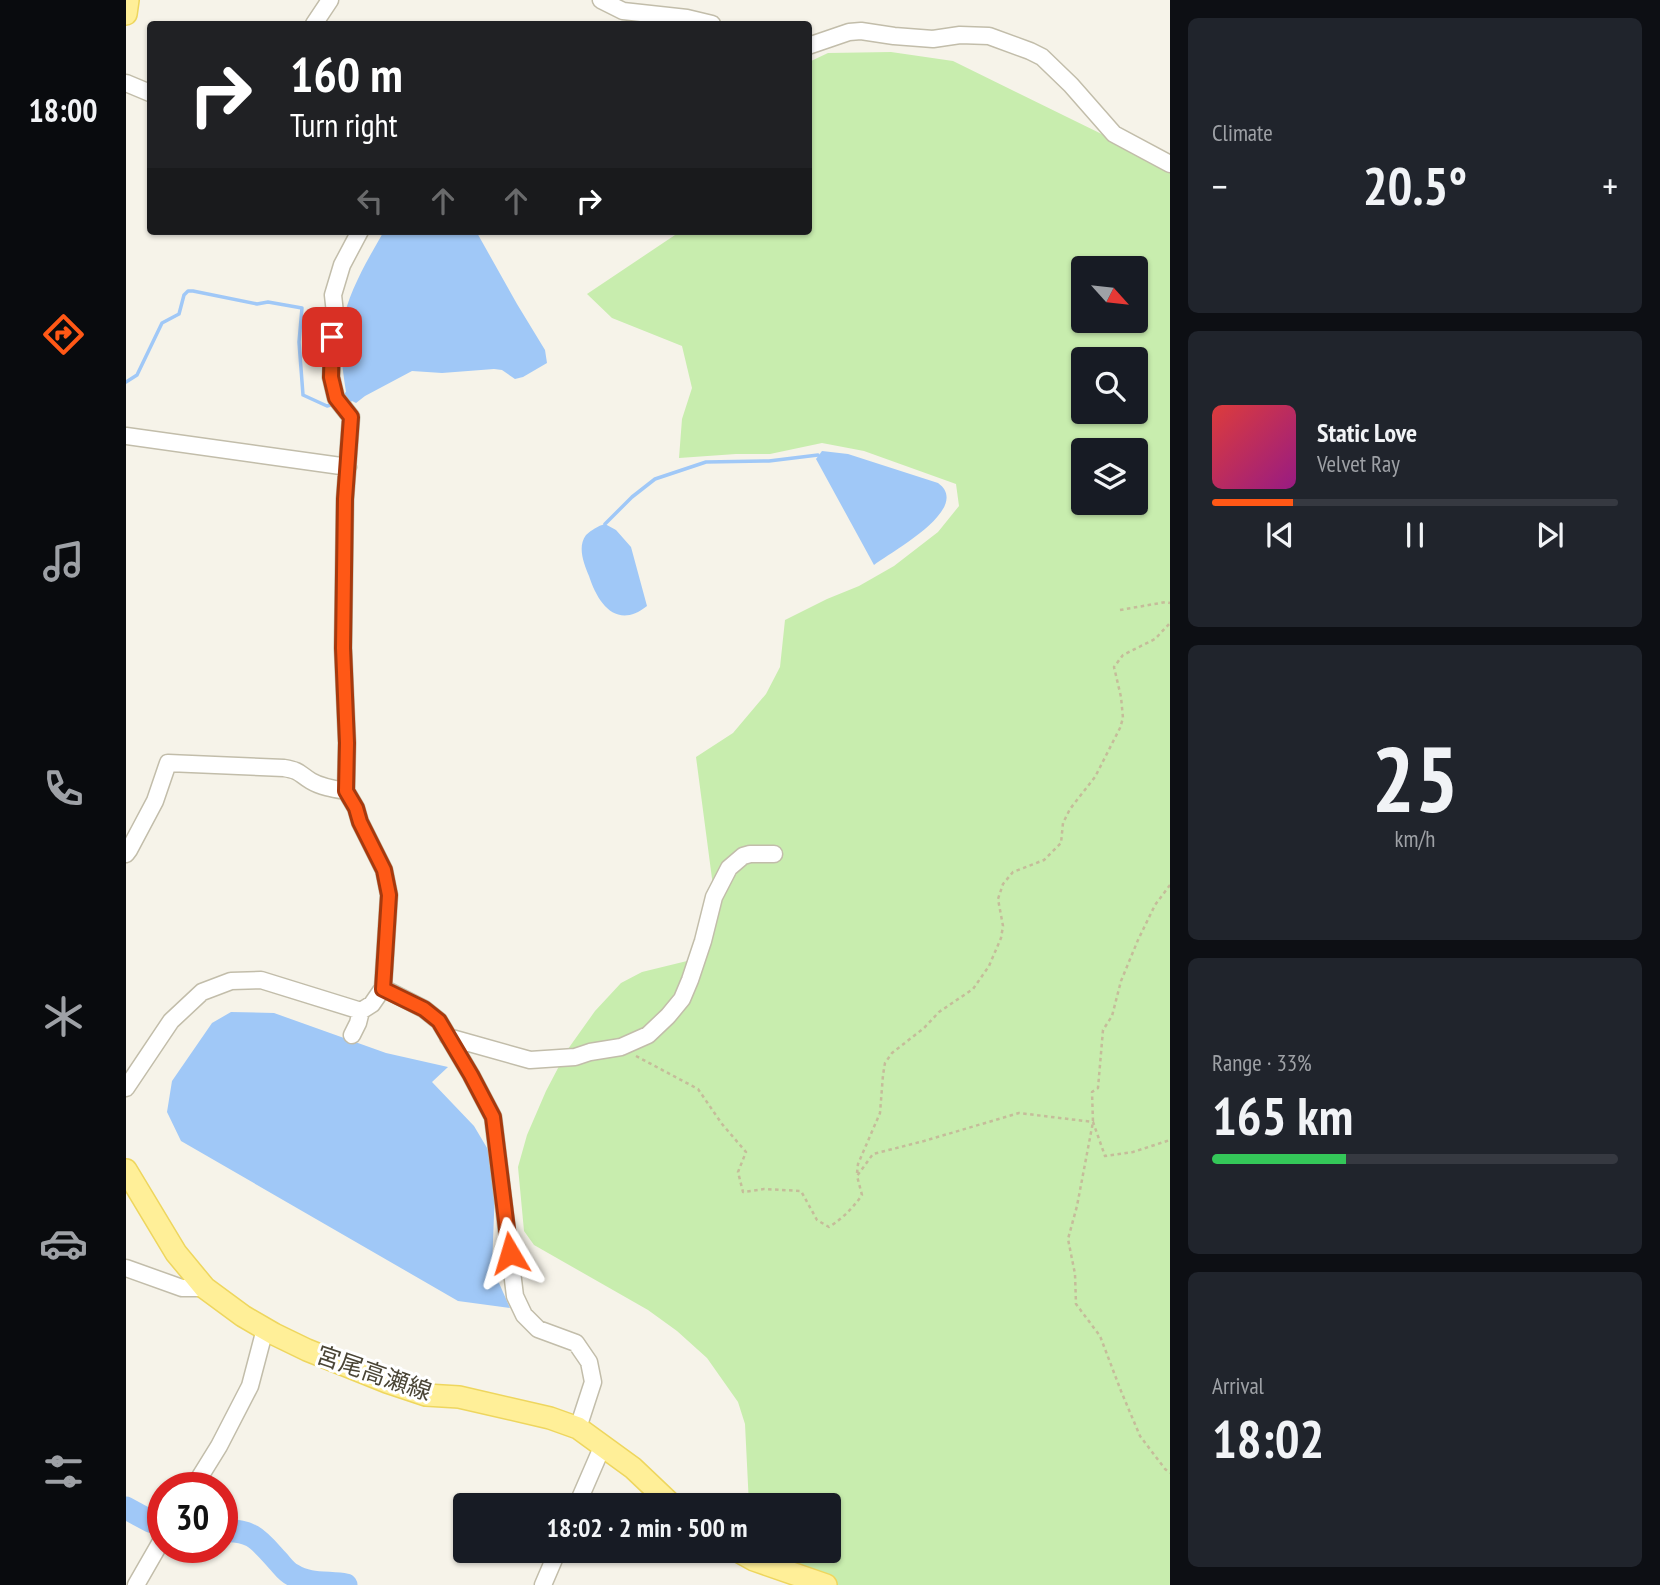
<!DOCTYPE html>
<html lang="en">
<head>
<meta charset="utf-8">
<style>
	body { margin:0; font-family:"PT Sans Narrow","Noto Sans JP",sans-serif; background:#20242c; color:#f1f3f6; height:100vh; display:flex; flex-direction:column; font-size:26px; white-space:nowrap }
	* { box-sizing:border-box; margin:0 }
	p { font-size:23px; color:#9ea1a6 }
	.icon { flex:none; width:38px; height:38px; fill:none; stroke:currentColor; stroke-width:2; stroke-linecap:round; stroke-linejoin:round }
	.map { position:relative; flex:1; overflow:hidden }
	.side { display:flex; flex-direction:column; gap:18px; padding:18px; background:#0d0f14; width:490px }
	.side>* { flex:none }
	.hud { position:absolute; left:21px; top:21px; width:665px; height:214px; border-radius:7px; box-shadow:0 2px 5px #0004; background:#202124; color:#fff; overflow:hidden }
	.needle { width:46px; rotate:117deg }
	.buttons { position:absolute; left:945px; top:256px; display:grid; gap:14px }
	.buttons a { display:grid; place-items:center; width:77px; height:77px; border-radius:7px; background:#171b24; box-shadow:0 2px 5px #0004; font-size:35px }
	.speed { position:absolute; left:21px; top:1472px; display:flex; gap:14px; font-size:35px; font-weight:700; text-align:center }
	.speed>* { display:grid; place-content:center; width:91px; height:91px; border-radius:50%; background:#171b24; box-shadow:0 2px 5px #0004; line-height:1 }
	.speed .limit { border:10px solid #d22; background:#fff; color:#111 }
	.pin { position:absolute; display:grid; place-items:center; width:60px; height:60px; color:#fff; margin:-30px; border-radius:14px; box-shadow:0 4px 10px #0006 }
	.me { position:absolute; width:77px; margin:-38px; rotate:353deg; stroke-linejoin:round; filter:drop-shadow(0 0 5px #0008) }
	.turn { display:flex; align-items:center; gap:24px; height:147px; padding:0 28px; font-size:32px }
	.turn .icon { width:91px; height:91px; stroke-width:2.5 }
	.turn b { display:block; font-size:49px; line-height:60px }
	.lanes { display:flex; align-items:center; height:66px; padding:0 28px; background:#0003; justify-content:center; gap:35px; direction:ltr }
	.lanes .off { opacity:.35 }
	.big { font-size:52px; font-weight:600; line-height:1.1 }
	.side .card { flex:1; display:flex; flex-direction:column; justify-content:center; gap:10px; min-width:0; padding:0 24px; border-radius:10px; background:#20242c }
	.side .dial { align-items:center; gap:0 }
	.dial b { font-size:91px; line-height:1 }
	.song { display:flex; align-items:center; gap:21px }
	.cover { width:84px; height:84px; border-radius:10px; background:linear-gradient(135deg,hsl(0 70% 55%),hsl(310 70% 35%)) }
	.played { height:7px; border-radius:4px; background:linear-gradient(90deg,#ff5816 20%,#363941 20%) }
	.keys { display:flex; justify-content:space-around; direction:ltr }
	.heat { display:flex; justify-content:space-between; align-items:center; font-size:38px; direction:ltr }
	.charge { height:10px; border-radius:5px; background:linear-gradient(90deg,#34c759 33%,#363941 0) }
	.trip { position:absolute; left:327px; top:1493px; width:388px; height:70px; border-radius:7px; background:#171b24; box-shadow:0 2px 5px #0004; font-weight:600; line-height:70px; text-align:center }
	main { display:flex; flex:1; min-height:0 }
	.tabs { display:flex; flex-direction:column; width:126px; justify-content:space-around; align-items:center; background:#090b0e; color:#9ea1a6 }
	.tabs .icon { width:49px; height:49px }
	.tabs .current { color:#ff5816 }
	.tabs b { font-size:32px; color:#f1f3f6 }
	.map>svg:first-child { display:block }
</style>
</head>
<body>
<main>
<nav class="tabs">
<b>18:00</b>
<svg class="icon current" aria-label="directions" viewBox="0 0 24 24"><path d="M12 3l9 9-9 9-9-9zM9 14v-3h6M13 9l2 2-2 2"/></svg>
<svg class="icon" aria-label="music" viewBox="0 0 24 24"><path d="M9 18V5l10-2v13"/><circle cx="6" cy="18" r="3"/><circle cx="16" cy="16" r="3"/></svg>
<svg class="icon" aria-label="phone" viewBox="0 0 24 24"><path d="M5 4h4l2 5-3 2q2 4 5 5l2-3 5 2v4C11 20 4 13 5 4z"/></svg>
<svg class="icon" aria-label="climate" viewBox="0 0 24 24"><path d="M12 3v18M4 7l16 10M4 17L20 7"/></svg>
<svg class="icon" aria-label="car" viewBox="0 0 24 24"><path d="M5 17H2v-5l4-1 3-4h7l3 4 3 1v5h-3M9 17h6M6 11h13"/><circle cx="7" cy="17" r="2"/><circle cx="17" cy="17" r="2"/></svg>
<svg class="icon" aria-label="filters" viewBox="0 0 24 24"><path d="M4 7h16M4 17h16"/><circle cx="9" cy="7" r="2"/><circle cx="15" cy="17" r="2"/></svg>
</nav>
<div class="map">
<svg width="1044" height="1585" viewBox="0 0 1044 1585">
	<rect width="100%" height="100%" fill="#f6f3e9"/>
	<!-- green -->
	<path fill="#c8edae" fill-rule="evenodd" d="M765,52L827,61L994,143L1044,173V1585H698L666,1567L644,1551L704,1550V1505H623L619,1424L612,1402L581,1358L551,1331L522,1310L408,1245L398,1231L392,1167L401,1135L420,1091L442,1049L469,1011L495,983L516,972L561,961L575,952L590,909L570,757L607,733L640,694L654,667L659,620L701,599L733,586L768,566L812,532L833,506L830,484L738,451L696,443L644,454H610L553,458L556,419L566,388L556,346L486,318L461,294L555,231H682L683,62L702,53ZM957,268H1010V320H957ZM957,359H1010V411H957ZM957,450H1010V502H957Z"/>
	<!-- water -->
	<path fill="#a0c8f7" d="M258,231H350L391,304L419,350L421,363L397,377L389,379L376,370L368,369L316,373L286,371L239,396L230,403L226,401L220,406L214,397L220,392C217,372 213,346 216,326C222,292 241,261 258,231Z
		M696,451L722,454L812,483C847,508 765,552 748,565L690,459Z
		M479,524L490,530L505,547L521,606C491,630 472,604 463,576C458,564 451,547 460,535C465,530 472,526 479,524Z
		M105,1012L148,1013L260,1053L322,1067L306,1082L348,1126L370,1163L366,1267L384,1308L332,1301L55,1141L41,1112L46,1081L86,1023Z"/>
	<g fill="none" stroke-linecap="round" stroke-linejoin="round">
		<!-- stream -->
		<path stroke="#a0c8f7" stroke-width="3.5" d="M0,382L11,375L36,323L53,314L58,295L62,291H67L131,304L142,302L176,308L173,342L177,395L201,406L209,404
			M479,524L506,497L529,479L580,462L643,461L692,455"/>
		<!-- river -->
		<path stroke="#a0c8f7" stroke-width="23" d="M0,1508L24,1521L37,1525
			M96,1531C126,1529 133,1540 151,1560C156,1565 160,1572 167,1575C182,1585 203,1582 220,1585"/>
		<!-- minor casing -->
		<g stroke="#c2bdaa" stroke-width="19">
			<path id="minor" d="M475,0L497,11L561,18L586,24
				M188,24L204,0
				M682,46L723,32L735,31L768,36L807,39L834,35L863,36L904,51L916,57L945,85L988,134L1044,164
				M0,83L24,93
				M0,436L222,467
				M0,854L3,850L29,801L42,763L158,768C175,771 172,773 185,781C195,787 208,789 220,791
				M257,988L298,1009L313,1021L345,1075L367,1117L389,1296L398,1315L412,1329L450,1343L463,1362L467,1382L452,1428
				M226,1035L232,1023L235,1011
				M322,1037L404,1060L449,1057L464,1052L495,1047L522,1035L542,1016L556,999L564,980L577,941L588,897L603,868L617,856L624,854H648
				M0,1088L45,1021L76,992L105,981L135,980L235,1011L246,1004L257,988L263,895L258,870L234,822L230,808L220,791L221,743L217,648L219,499L225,417L210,398L205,377L209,313L207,295L216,265L234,231
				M0,1268L56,1288H79
				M67,1488L93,1446L124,1386L139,1329
				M451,1505L477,1445
				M10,1585L37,1538
				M417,1585L432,1550"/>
		</g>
		<!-- major casing -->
		<g stroke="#eed65e" stroke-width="24">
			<path id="major" d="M0,14L2,0
				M0,1170L50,1253L79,1288L117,1316L148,1334L181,1350L261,1382L300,1395L333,1397L424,1418L452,1428L507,1468L546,1505
				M610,1550L628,1560L700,1585"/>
		</g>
		<!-- path -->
		<path stroke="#c5bc9a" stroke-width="2.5" stroke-dasharray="3.5 3.5" stroke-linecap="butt" d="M994,610L1040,602L1044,603
			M1044,885L1029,905L1012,940L995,981L986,1016L977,1030L972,1088L966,1092L967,1122L951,1206L942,1239L949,1274L950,1304L974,1336L995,1391L1014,1436L1039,1469L1044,1473
			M510,1056L572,1089L596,1124L620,1152L612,1172L617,1192L638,1189L675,1191L691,1220L703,1227C717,1218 726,1209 736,1195L731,1176L747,1154L798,1141L893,1113L967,1122L979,1156L1007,1152L1044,1140
			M731,1173L732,1164L754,1113L757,1075L759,1063L766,1053L798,1028L813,1012L847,989L863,966L875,938L877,926L872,899L877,884L887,872L918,860L935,843L937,823L944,809L969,777L994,728L997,718L995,697L988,667L997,655L1029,639L1044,623"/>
		<!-- minor -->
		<use href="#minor" stroke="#fff" stroke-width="16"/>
		<!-- major -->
		<use href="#major" stroke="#ffef98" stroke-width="21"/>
	</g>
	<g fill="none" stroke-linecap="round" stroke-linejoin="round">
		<!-- route casing -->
		<g stroke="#a6390e" stroke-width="18">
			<path id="route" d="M206,337L205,377L210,398L225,417L219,499L217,648L221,743L220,791L230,808L234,822L258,870L263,895L257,989L298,1009L313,1021L345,1075L367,1117L384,1253"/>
		</g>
		<!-- route -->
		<use href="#route" stroke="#ff5816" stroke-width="12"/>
	</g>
	<g text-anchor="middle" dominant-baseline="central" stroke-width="6" stroke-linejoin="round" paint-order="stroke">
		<!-- street labels -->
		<g font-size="24" fill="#4a4536" stroke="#fff">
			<text transform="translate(248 1373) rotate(19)">宮尾高瀬線</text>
		</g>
	</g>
</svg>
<div class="buttons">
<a><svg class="needle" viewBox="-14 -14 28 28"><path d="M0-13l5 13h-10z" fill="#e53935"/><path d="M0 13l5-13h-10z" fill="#9ea1a6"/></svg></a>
<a><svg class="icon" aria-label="search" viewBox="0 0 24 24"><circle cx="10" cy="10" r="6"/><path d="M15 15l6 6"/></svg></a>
<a><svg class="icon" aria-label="layers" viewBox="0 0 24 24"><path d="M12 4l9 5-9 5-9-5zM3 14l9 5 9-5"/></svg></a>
</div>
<div class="speed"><div class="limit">30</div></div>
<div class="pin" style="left:206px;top:337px;background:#d93025"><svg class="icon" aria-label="arrive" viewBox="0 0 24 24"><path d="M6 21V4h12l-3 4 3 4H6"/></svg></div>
<svg class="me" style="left:384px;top:1253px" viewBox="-20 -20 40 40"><path d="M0-17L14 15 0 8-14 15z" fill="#ff5816" stroke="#fff" stroke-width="4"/></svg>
<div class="trip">18:02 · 2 min · 500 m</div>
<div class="hud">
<div class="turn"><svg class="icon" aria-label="right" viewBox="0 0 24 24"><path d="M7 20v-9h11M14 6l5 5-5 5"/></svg><div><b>160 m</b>Turn right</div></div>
<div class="lanes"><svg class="icon off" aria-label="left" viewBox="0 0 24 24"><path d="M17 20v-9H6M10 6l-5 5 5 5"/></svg><svg class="icon off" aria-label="ahead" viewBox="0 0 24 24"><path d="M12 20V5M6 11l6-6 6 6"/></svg><svg class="icon off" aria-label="ahead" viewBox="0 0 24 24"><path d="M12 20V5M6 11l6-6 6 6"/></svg><svg class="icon" aria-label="right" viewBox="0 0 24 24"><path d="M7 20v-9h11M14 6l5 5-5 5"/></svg></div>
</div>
</div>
<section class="side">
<div class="card"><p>Climate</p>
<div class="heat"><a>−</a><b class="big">20.5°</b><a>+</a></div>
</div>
<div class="card">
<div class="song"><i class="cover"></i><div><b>Static Love</b><p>Velvet Ray</p></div></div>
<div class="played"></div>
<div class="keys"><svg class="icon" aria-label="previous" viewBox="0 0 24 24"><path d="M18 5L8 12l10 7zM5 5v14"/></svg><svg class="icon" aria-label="pause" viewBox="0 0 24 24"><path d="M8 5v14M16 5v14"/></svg><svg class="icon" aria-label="next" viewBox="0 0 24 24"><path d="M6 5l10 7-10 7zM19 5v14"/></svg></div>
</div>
<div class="card dial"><b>25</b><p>km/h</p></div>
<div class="card"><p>Range · 33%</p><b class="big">165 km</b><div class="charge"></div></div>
<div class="card"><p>Arrival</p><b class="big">18:02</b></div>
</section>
</main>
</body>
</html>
